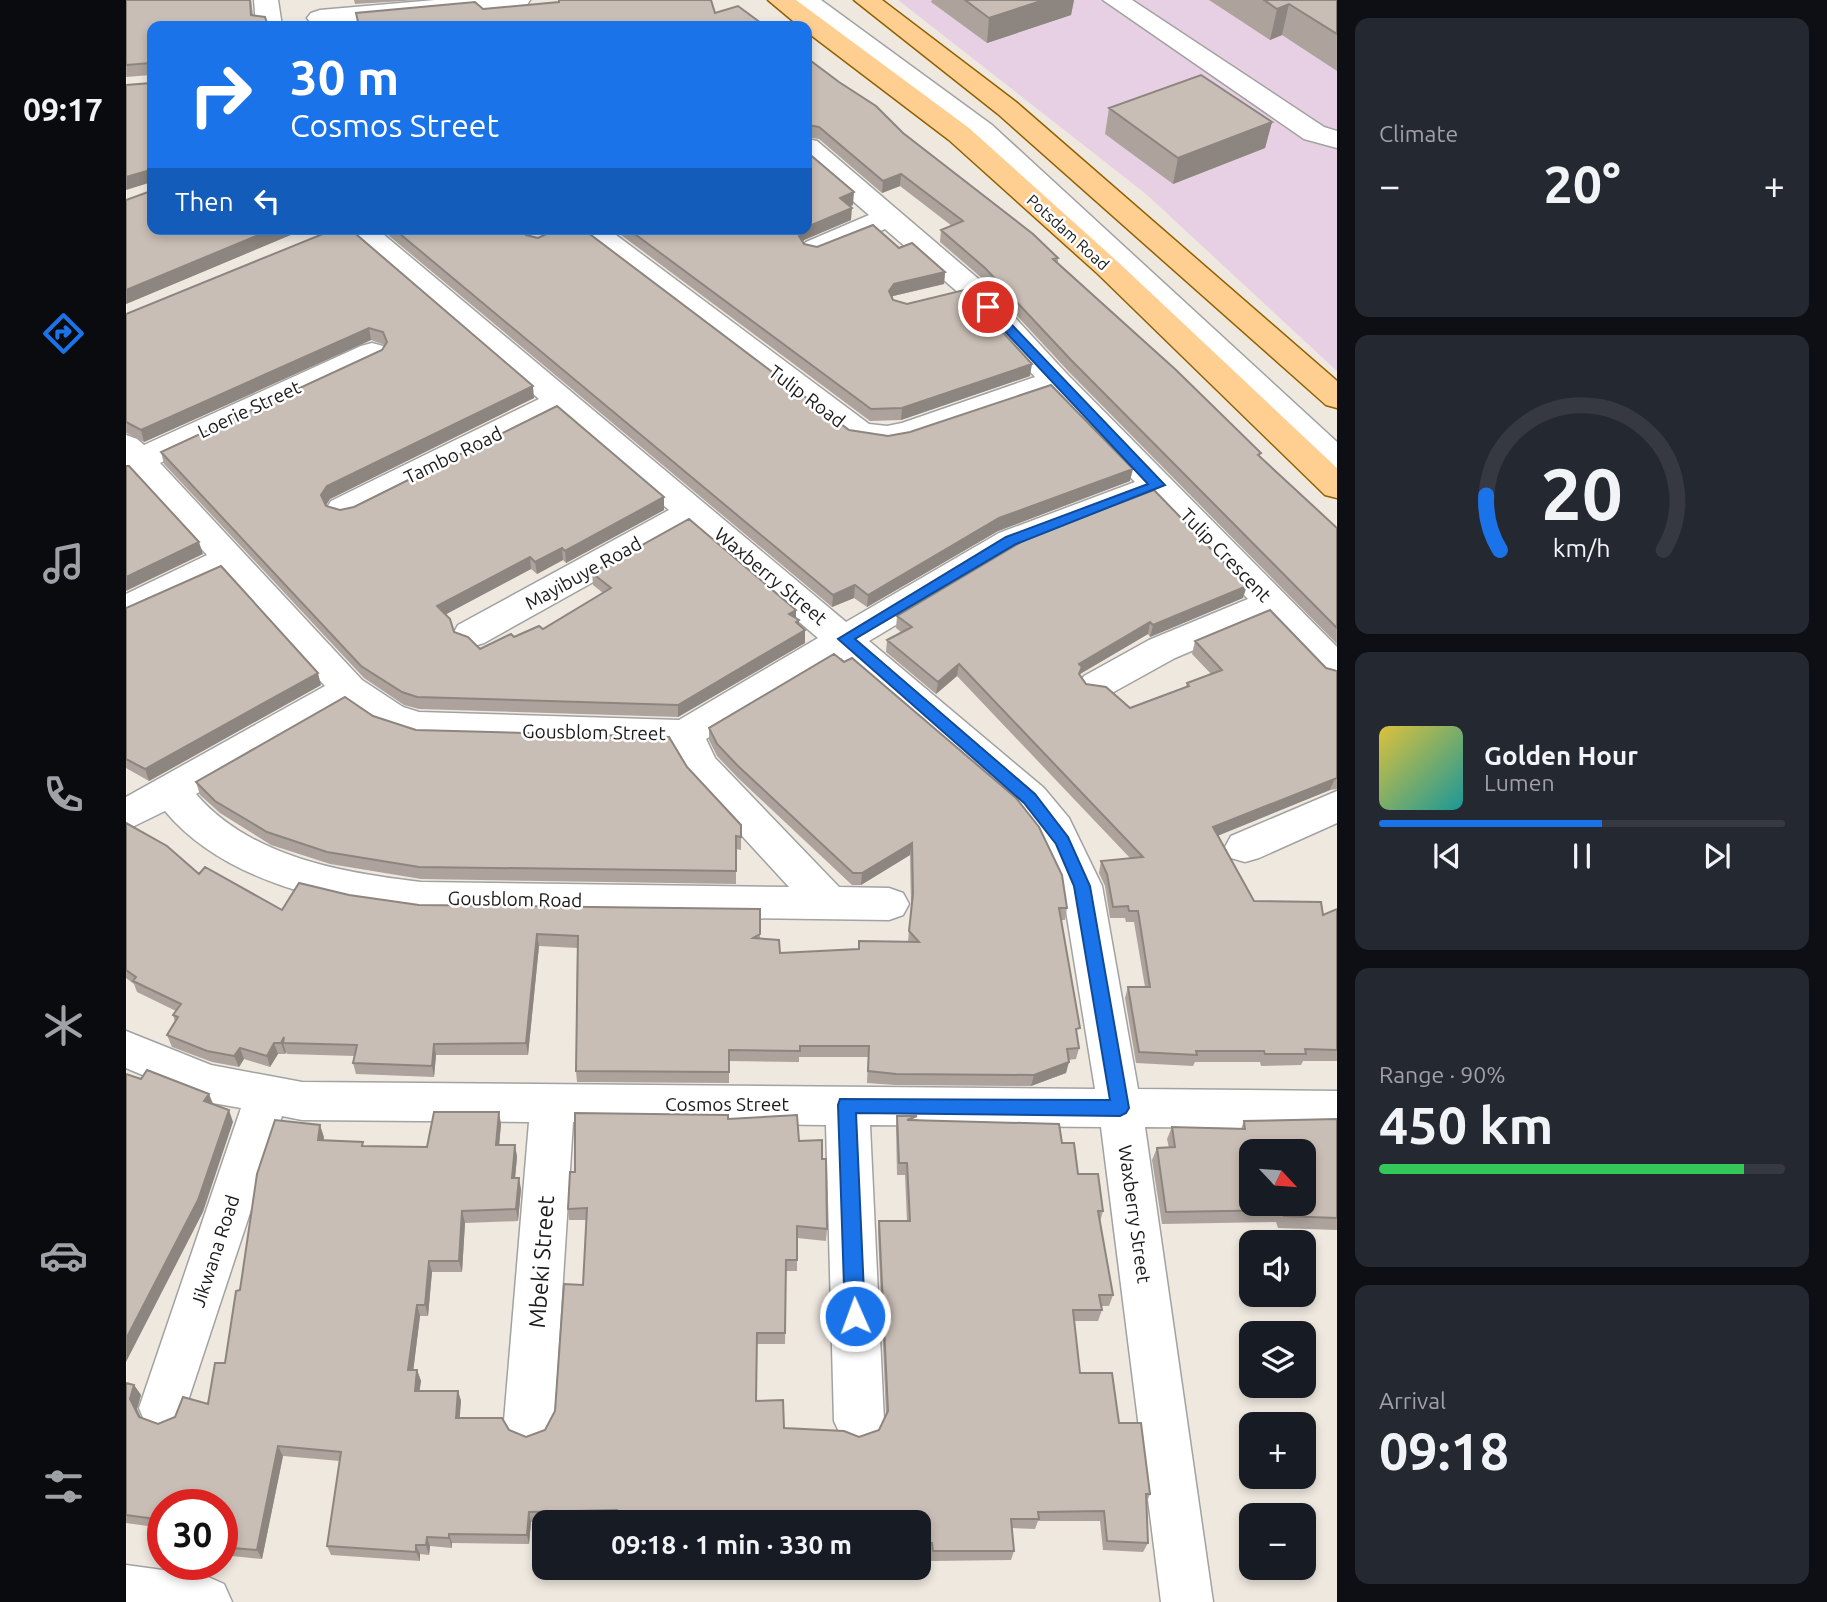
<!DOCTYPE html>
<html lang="en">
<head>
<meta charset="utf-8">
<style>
	body { margin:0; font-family:Ubuntu,sans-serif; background:#242831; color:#f1f3f6; height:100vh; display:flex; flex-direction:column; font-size:26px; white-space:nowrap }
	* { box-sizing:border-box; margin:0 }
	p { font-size:23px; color:#9ea1a6 }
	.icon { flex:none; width:38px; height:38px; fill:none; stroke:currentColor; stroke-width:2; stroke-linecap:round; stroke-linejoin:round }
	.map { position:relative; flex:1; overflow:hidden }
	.drawer { display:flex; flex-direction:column; gap:18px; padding:18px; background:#0d0f14; width:490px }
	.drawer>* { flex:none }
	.banner { position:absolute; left:21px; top:21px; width:665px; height:214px; border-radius:14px; box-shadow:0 4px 10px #0003; background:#1a73e8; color:#fff; overflow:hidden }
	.needle { width:46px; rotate:116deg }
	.tools { position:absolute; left:1113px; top:1139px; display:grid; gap:14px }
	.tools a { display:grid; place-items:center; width:77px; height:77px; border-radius:14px; background:#171b24; box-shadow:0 4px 10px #0003; font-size:35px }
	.speed { position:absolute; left:21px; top:1489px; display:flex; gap:14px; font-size:35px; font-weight:700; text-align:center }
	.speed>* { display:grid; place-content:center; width:91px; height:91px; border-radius:50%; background:#171b24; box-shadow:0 4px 10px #0003; line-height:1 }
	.speed .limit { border:10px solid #d22; background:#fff; color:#111 }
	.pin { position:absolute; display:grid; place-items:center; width:60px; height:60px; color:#fff; margin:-30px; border:4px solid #fff; border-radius:50%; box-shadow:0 2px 7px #0007 }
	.me { position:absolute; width:77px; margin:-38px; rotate:358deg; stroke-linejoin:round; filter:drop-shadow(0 0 5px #0008) }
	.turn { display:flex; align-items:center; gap:24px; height:147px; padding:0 28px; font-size:32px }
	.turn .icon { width:91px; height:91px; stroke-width:2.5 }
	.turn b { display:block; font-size:49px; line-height:60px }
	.then { display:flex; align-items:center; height:66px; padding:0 28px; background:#0003; gap:14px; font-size:26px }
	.big { font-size:52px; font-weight:600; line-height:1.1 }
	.drawer .widget { flex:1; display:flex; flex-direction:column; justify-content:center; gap:10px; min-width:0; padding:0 24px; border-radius:14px; background:#242831 }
	.drawer .dial { align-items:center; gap:0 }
	.dial svg { height:182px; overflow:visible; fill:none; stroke:#363941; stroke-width:7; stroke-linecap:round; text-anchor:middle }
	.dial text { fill:#f1f3f6; stroke:none }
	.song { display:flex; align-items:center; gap:21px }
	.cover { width:84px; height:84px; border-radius:10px; background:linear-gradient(135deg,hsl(50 70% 55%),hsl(180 70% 35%)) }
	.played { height:7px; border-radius:4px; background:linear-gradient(90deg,#1a73e8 55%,#363941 55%) }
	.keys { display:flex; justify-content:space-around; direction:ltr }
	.heat { display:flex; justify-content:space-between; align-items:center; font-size:38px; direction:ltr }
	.charge { height:10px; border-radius:5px; background:linear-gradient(90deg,#34c759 90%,#363941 0) }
	.trip { position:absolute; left:406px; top:1510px; width:399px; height:70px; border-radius:14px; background:#171b24; box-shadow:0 4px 10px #0003; font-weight:600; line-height:70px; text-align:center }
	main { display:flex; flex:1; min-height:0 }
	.tab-bar { display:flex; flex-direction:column; width:126px; justify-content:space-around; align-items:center; background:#090b0e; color:#9ea1a6 }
	.tab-bar .icon { width:49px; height:49px }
	.tab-bar .current { color:#1a73e8 }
	.tab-bar b { font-size:32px; color:#f1f3f6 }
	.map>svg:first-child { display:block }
</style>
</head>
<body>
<main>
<nav class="tab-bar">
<b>09:17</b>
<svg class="icon current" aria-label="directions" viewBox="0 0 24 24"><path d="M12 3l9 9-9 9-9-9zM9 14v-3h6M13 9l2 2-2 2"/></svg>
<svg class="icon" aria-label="music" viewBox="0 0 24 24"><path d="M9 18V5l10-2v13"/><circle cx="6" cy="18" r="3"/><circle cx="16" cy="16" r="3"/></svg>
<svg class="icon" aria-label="phone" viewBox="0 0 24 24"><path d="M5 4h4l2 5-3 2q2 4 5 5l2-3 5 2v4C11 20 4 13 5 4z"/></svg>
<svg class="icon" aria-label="climate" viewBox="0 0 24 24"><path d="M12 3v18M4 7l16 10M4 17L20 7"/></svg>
<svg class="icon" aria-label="car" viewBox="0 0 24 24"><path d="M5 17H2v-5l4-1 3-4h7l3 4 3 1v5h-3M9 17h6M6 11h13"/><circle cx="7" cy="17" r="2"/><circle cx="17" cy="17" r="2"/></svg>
<svg class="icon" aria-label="filters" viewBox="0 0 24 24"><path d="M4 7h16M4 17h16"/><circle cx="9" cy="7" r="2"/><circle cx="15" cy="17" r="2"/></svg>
</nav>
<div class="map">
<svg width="1211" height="1602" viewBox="0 0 1211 1602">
	<rect width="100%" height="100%" fill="#eee8df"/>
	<!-- industrial -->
	<path fill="#e7d0e3" d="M772,0H1211V371L1020,194Z"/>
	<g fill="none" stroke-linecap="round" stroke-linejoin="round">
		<!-- minor casing -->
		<g stroke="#a2a2a2" stroke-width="3">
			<path id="minor" d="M128,0H152L156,26H130Z
				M309,0H404L401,5L392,7L194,26L185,23L181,18L185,13L194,10Z
				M667,0H695L866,125L1211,442V471L1199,468L846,137Z
				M977,0H1006L1198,127L1211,131V148L1178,139Z
				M681,139L691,141L856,282L941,374L1211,647V682L1198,678L1141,619L1049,658L984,694L971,698L958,694L953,685L958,676L1023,640L1122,599L1026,499L897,549L743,641L918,788L943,818L976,886L1012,1089L1211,1091V1129L1019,1127L1087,1602H1035L975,1127L744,1125L758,1421L750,1438L733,1445L716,1438L708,1421L700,1125L447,1122L428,1421L420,1438L403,1445L386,1438L378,1421L403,1122L176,1120L156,1116L54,1425L37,1432L20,1425L13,1408L115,1108L81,1102L0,1068V1031L85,1065L176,1082L969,1089L936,886L913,837L890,808L715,658L580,739L589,758L713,887L763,888L777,893L783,904L777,915L763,920L295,914C207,904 99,883 39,811L0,830V797L199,686L99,575L0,621V594L81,555L8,475L0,477V435L11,439L18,445L235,346L246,343L257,346L261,353L257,360L34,463L236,680L277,707L293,712L553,720L692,638L564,528L358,643L345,647L332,643L327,634L332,625L543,510L432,415L229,517L217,520L205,517L200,509L205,501L413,399L219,229H251L720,622L873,533L1009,482L924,394L782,442L761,446L723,440L444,229H482L743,424L761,426L776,423L909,377L834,294L759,229L700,254L690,257L680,254L675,248L680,242L743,215L681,161ZM222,707L251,727L293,740L545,747L563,778L663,887L295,882C216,873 124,857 70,794Z
				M1211,791V823L1133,858L1119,862L1105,858L1099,847L1105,836Z
				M0,1565L80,1576L98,1584L106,1602H0Z"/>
		</g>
		<!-- major casing -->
		<g stroke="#916000" stroke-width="3">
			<path id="major" d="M642,0H670L843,128L992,262L1211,468V498L1199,495L972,274L823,140L681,32V26H673Z
				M728,0H756L890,102L1211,381V408L1200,405L872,114Z"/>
		</g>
		<!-- minor -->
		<use href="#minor" fill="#fff" fill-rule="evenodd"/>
		<!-- major -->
		<use href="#major" fill="#ffcf92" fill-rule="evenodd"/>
	</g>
	<!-- wall -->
	<path fill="#ada39c" d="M0,0H125L127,15L179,229L0,304V200L25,191V75L0,77Z
		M228,0H293L229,4Z
		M806,0H948L945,15L861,43L805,2Z
		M1083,0H1211V71L1156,35L1144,40Z
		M681,58L777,133L932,258V263L1134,456L1211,528V644L943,372L858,280L814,242L815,230L826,226L774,186L756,193L693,139L681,137Z
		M983,108L1146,122L1139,148L1047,184L979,134Z
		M681,152L727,205L724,206L725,220L678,240L677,242L678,244L691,247L773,248L819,272L818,284L767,296L766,298L767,300L904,376L775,420L744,421L487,229H681Z
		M209,229L408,398L204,499L200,505V506L214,510L538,497V510L440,563L437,560L411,574L405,569L320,614L328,632L354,649L388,637L417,629L477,593L467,585L466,573L670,619L679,643L552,717L293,709L278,705L238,678L38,464L35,452L256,350L259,345L245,340L18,442L1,433H0V314Z
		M255,229H407L401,236L723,430L1004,481L872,531L741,607L728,598L706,607Z
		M1117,598L1024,637L1022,634L954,674V676L960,684L1004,708L1060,687L1061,683L1085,674L1066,654L1069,641L1200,668L1211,671V789L1204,790L1092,835L1128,901L1197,915L1211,909V1061H1177L1175,1065L1135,1066L1134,1062H1069L1067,1066L1010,1063L999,998L1002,987H1019L1008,922H1000L999,918H984L979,886L973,873L975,861L1004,858L831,676L810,694L760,652L761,640L775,632L770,628L771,616Z
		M0,608L195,685L23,781L0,768Z
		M247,716L290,730L561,767L615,837V850L610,849V884L295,879L204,864L145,845L94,813L74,795L70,782Z
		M583,728L941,908L939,920H935L953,1048L950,1059L942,1060L940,1073L905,1086L769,1085L741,1083L742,1057H673V1062L603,1061V1083L451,1082L450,1071L451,948L413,946L402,1055H310L308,1077L230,1074L227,1063L229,1056L161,1054L160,1052L159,1054H152L144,1067L118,1059L113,1067L86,1062L46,1047L41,1035L49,1022L47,1015L50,1011L11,992L8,984L0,978V823L73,874L156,910L223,895L293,905L634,909V939L654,953L732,949L733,941L782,942L785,905L784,855L735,885H726L612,778L591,756L583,740Z
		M771,1116L936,1143L952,1174L977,1211L974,1222L987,1295L983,1306H975L976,1310L972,1321H948L954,1373L993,1423L1024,1494L1021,1502L1022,1543L1017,1552L977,1550L974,1521H912L909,1529L886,1528L888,1551L885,1560L805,1561L804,1553H793V1522H491V1520L405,1522L403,1544L326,1543V1548L304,1546L303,1555L294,1554V1561L205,1555L201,1546L214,1461L157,1456L136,1559L96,1555V1505H37V1528L0,1523V1383L8,1385L15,1395L11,1409L15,1418L32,1424L82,1404L99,1363L114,1290L198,1137V1140L238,1146L301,1147L375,1124L373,1145H389L391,1157L389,1178L395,1189L392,1221L339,1223L336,1272H306L302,1316H294L287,1370H291L295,1381L293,1391H332L335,1401L333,1418L383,1430L400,1437L419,1430L429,1411L457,1285L461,1220H443L442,1209L449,1172L602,1119L673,1141L701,1229L700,1241L671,1238V1271H660L659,1344H631L630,1401L658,1428L733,1437L753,1430L760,1415L752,1232L753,1221H781L779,1175H771L770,1128Z
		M1211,1119V1230L1152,1228L1150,1222L1036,1224L1026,1160L1031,1148H1043L1041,1139L1046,1127L1115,1129L1118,1121Z"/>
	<!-- shaded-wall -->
	<path fill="#8d857f" d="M918,0H948L945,15L861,43L863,18Z
		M1163,4L1156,35L1144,40L1151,9Z
		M1146,122L1139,148L1047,184L1052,158Z
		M24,170L26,182L0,190V177Z
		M775,174L774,186L756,193L757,181Z
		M728,192L727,205L714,210V198Z
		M726,208L725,220L678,240L672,248L673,236L678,229H681V227Z
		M147,229H179L0,304V290Z
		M395,229H407L396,240Z
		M819,272L818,284L767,296L762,304L763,291L768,284Z
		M243,328L245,340L18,442L15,430Z
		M906,364L904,376L775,420L776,408Z
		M407,386L408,398L204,499L198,508L195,495L201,486Z
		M1007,469L1004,481L872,531L741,607L742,595L873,518Z
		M538,497V510L440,563L439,551Z
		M73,542L77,554L0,591V577Z
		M436,548L437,560L411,574L409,562Z
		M404,557L405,569L313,618L311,606Z
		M729,585L728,598L706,607L707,595Z
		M1121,586L1117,598L1024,637L1027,625Z
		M670,610V622L673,620L672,633L663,614Z
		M1024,622L1022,634L954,674L953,679V664Z
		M679,630V643L552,717V705Z
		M833,664L831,676L810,694L812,682Z
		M192,673L195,685L23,781L19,769Z
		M1209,778L1204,790L1084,839L1087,827Z
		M786,843L784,855L735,885L736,873Z
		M411,934L413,946L402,1055L400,1043Z
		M158,1037L157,1043L160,1052L159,1054L155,1043Z
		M148,1043L152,1054L144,1067L141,1056Z
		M308,1044L310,1055L308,1077L306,1066Z
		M114,1048L118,1059L113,1067L108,1056Z
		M943,1062L940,1073L905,1086L908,1075Z
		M83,1094L88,1106L78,1101Z
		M103,1110L107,1122L77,1212L0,1362V1339Z
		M373,1112L375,1124L372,1157L370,1145Z
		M194,1125L198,1137L196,1151L192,1140Z
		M389,1145L391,1157L388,1190L386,1178Z
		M393,1178L395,1189L392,1221L390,1209Z
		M336,1211L339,1223L336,1272L333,1261Z
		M303,1261L306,1272L302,1316L299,1305Z
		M291,1305L294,1316L286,1381L282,1370Z
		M291,1370L295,1381L292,1402L289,1391Z
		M8,1385L15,1395L11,1409L19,1427L4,1399Z
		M332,1391L335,1401L333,1428L330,1418Z
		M152,1446L157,1456L136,1559L131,1550Z
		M403,1512L405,1522L403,1544L401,1535Z
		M323,1534L326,1543V1548L323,1538Z
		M301,1537L304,1546L303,1555L300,1545Z
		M290,1545L294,1554V1561L290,1552Z"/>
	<!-- building -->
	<path fill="#c9beb5" stroke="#8d857f" stroke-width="2" fill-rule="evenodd" d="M0,0H124L125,15L139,17L142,26H26V229H147L0,290V200L25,191L24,170L0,177V85L25,83V63L0,65Z
		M433,0H585L589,13L612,6L639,26H186L232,22L230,13L349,2L357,9L433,2Z
		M839,0H918L863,18Z
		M1138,0H1211V34L1163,4L1151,9Z
		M681,58L713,82L750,106L777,133L907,234L932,258L927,259L1050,370L1135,453L1132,455L1211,528V628L945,360L859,268L815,230L837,221L775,174L757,181L693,127L682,125H681Z
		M1075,75L1146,122L1052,158L983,108Z
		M681,152L728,192L714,198L726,208L681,227Z
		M747,225L773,248L786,243L819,272L768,284L763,291L767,300L781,304L838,290L906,364L776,408L745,409L502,229H678L673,236L678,244L691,247Z
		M209,229H224L407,386L201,486L195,495L200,506L214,510L228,507L431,406L538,497L439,551L436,548L409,562L404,557L311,606L324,619L328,632L342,637L354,649L385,634L388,637L413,626L417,629L485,588L466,573L563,519L670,610L663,614L673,620L670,622L679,630L552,705L291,697L276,692L235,666L35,452L256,350L261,342L257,332L243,328L15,430L0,422V314Z
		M268,229H395L400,235L412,238L431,229H457L723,430L762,436L784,432L925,385L1007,469L873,518L742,595L729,585L707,595Z
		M0,466H3L73,542L0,577Z
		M1028,490L1121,586L1027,625L1024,622L953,664L956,667L953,674L960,684L980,687L1004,708L1063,686L1061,683L1096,670L1069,641L1144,610L1200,668L1211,671V778L1087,827L1128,901L1195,902L1197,915L1211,909V1050L1179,1049L1180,1054H1139L1138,1051H1070L1071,1055L1013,1052L1002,987H1024L1012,911H1003L1002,906L987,907L981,874L975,861L1017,857L833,664L812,682L761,640L786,627L771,616L900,539Z
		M95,566L192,673L19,769L0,759V608Z
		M708,654L718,662L726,658L890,798L913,827L936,875L941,908H933L954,1028L950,1029L953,1048L941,1049L943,1062L908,1075L770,1074L742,1071L743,1046H674V1051L603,1050V1072L450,1071L452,936L411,934L400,1043L308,1044L306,1066L227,1063L231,1045L157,1043L158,1037L155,1043H148L141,1056L114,1048L108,1056L81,1051L41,1035L52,1017L47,1015L55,1004L7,981L10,977L0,970V823L41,846L73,874L79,867L156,910L173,883L223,895L293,905L634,909V934L627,938L653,940L654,953L733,949V941L793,942L783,931L787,894L786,843L736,873H727L612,766L591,744L583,728Z
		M219,697L247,716L290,730L543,737L561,767L615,825V837L610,836V871L293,867L201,852L141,832L89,801L70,782Z
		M21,1070L83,1094L78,1101L103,1110L72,1200L0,1339V1074L15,1079Z
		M308,1112H373L370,1145H389L386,1178H393L390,1209L336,1211L333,1261H303L299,1305H291L282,1370H291L289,1391H332L330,1418H376L383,1430L400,1437L419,1430L429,1411L438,1284L457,1285L461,1208L442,1209L444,1172H449V1113L602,1115V1119L671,1115L673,1141L696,1140V1159H700L701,1229L671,1226V1260H660L659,1333H631L630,1401L657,1400L658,1428L718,1431L733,1437L753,1430L762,1411L753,1221H784L781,1163H773L771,1116H791L781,1120L933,1124L936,1143H948L952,1174H972L977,1211H972L987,1295H973L976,1310H947L954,1373H986L993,1423H1015L1024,1494H1020L1022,1543L981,1541L978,1511L912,1512L913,1519H885L888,1551H807L806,1543H793V1522L682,1521V1522H498V1516L491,1517V1510L403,1512L401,1535L323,1534V1538L301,1537L300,1545H290V1552L201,1546L215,1452L152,1446L131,1550L96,1547V1505H37V1520L0,1515V1383L8,1385L4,1399L13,1417L32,1424L49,1417L57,1397L82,1404L89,1363H99L110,1291L114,1290L131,1174L149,1120L194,1125L192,1140L237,1142L236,1146L301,1147Z
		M1211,1119V1218L1158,1216L1156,1210L1040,1212L1031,1148L1049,1147L1046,1127L1119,1129L1118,1121ZM1125,1152H1178V1204H1125Z"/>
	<!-- route -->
	<path fill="#1a73e8" stroke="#114b97" stroke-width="2" d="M858,304H866L1039,485L890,544L729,639L909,794L942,837L964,886L1003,1108L1000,1113L994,1116L730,1113L739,1316L736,1322L729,1325L722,1322L719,1316L712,1105L714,1099L984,1100L948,886L930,844L898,803L712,639L880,537L1022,484L858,309Z"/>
	<g text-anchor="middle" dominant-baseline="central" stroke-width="5" stroke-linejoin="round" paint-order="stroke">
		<!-- far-street labels -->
		<g font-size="16" fill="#1b1b1b" stroke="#fff">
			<text transform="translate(942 232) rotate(42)">Potsdam Road</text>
		</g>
		<!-- street labels -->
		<g font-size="19" fill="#1b1b1b" stroke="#fff">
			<text transform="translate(681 396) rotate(37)">Tulip Road</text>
			<text transform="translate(123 409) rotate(-25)">Loerie Street</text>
			<text transform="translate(327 455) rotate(-26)">Tambo Road</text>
			<text transform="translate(1100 555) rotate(46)">Tulip Crescent</text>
			<text transform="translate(457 573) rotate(-29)">Mayibuye Road</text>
			<text transform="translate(645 576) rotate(40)">Waxberry Street</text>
			<text transform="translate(468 732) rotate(1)">Gousblom Street</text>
			<text transform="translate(389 899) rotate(1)">Gousblom Road</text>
			<text x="601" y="1104">Cosmos Street</text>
			<text transform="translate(1009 1214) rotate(82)">Waxberry Street</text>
			<text transform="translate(89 1251) rotate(-72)">Jikwana Road</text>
		</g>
		<!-- near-street labels -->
		<g font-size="23" fill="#1b1b1b" stroke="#fff">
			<text transform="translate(415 1262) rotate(-86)">Mbeki Street</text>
		</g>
	</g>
</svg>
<div class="tools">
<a><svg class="needle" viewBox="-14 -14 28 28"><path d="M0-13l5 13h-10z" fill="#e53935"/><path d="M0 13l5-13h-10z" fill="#9ea1a6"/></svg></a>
<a><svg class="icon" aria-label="sound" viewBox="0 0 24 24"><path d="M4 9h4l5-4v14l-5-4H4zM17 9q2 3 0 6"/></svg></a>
<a><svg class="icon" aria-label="layers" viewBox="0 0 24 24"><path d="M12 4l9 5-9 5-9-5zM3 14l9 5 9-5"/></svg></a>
<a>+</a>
<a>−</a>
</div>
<div class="speed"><div class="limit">30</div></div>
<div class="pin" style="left:862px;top:307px;background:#d93025"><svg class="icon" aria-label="arrive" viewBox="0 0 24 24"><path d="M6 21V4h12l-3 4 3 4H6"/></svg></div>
<svg class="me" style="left:729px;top:1316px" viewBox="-20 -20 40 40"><circle r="17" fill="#1a73e8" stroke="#fff" stroke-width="3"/><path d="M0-11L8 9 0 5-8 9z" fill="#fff"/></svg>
<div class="trip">09:18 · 1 min · 330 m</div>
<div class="banner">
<div class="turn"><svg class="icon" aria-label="right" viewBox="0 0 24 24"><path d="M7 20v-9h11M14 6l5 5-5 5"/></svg><div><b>30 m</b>Cosmos Street</div></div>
<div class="then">Then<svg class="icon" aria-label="left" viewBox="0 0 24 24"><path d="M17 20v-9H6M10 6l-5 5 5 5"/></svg></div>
</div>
</div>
<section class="drawer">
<div class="widget"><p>Climate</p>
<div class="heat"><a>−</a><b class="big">20°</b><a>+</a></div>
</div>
<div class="widget dial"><svg viewBox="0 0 100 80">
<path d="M14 69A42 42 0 1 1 86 69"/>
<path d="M14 69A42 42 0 0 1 8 45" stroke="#1a73e8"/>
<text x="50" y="56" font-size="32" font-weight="700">20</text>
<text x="50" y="72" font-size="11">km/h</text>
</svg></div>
<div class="widget">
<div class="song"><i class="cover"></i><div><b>Golden Hour</b><p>Lumen</p></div></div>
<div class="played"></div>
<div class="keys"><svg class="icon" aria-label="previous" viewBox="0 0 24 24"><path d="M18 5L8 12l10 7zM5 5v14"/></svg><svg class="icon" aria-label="pause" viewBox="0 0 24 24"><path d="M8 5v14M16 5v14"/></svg><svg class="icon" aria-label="next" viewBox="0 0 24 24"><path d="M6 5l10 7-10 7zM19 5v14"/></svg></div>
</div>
<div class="widget"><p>Range · 90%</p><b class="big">450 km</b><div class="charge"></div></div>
<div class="widget"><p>Arrival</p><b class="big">09:18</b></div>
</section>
</main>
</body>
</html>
